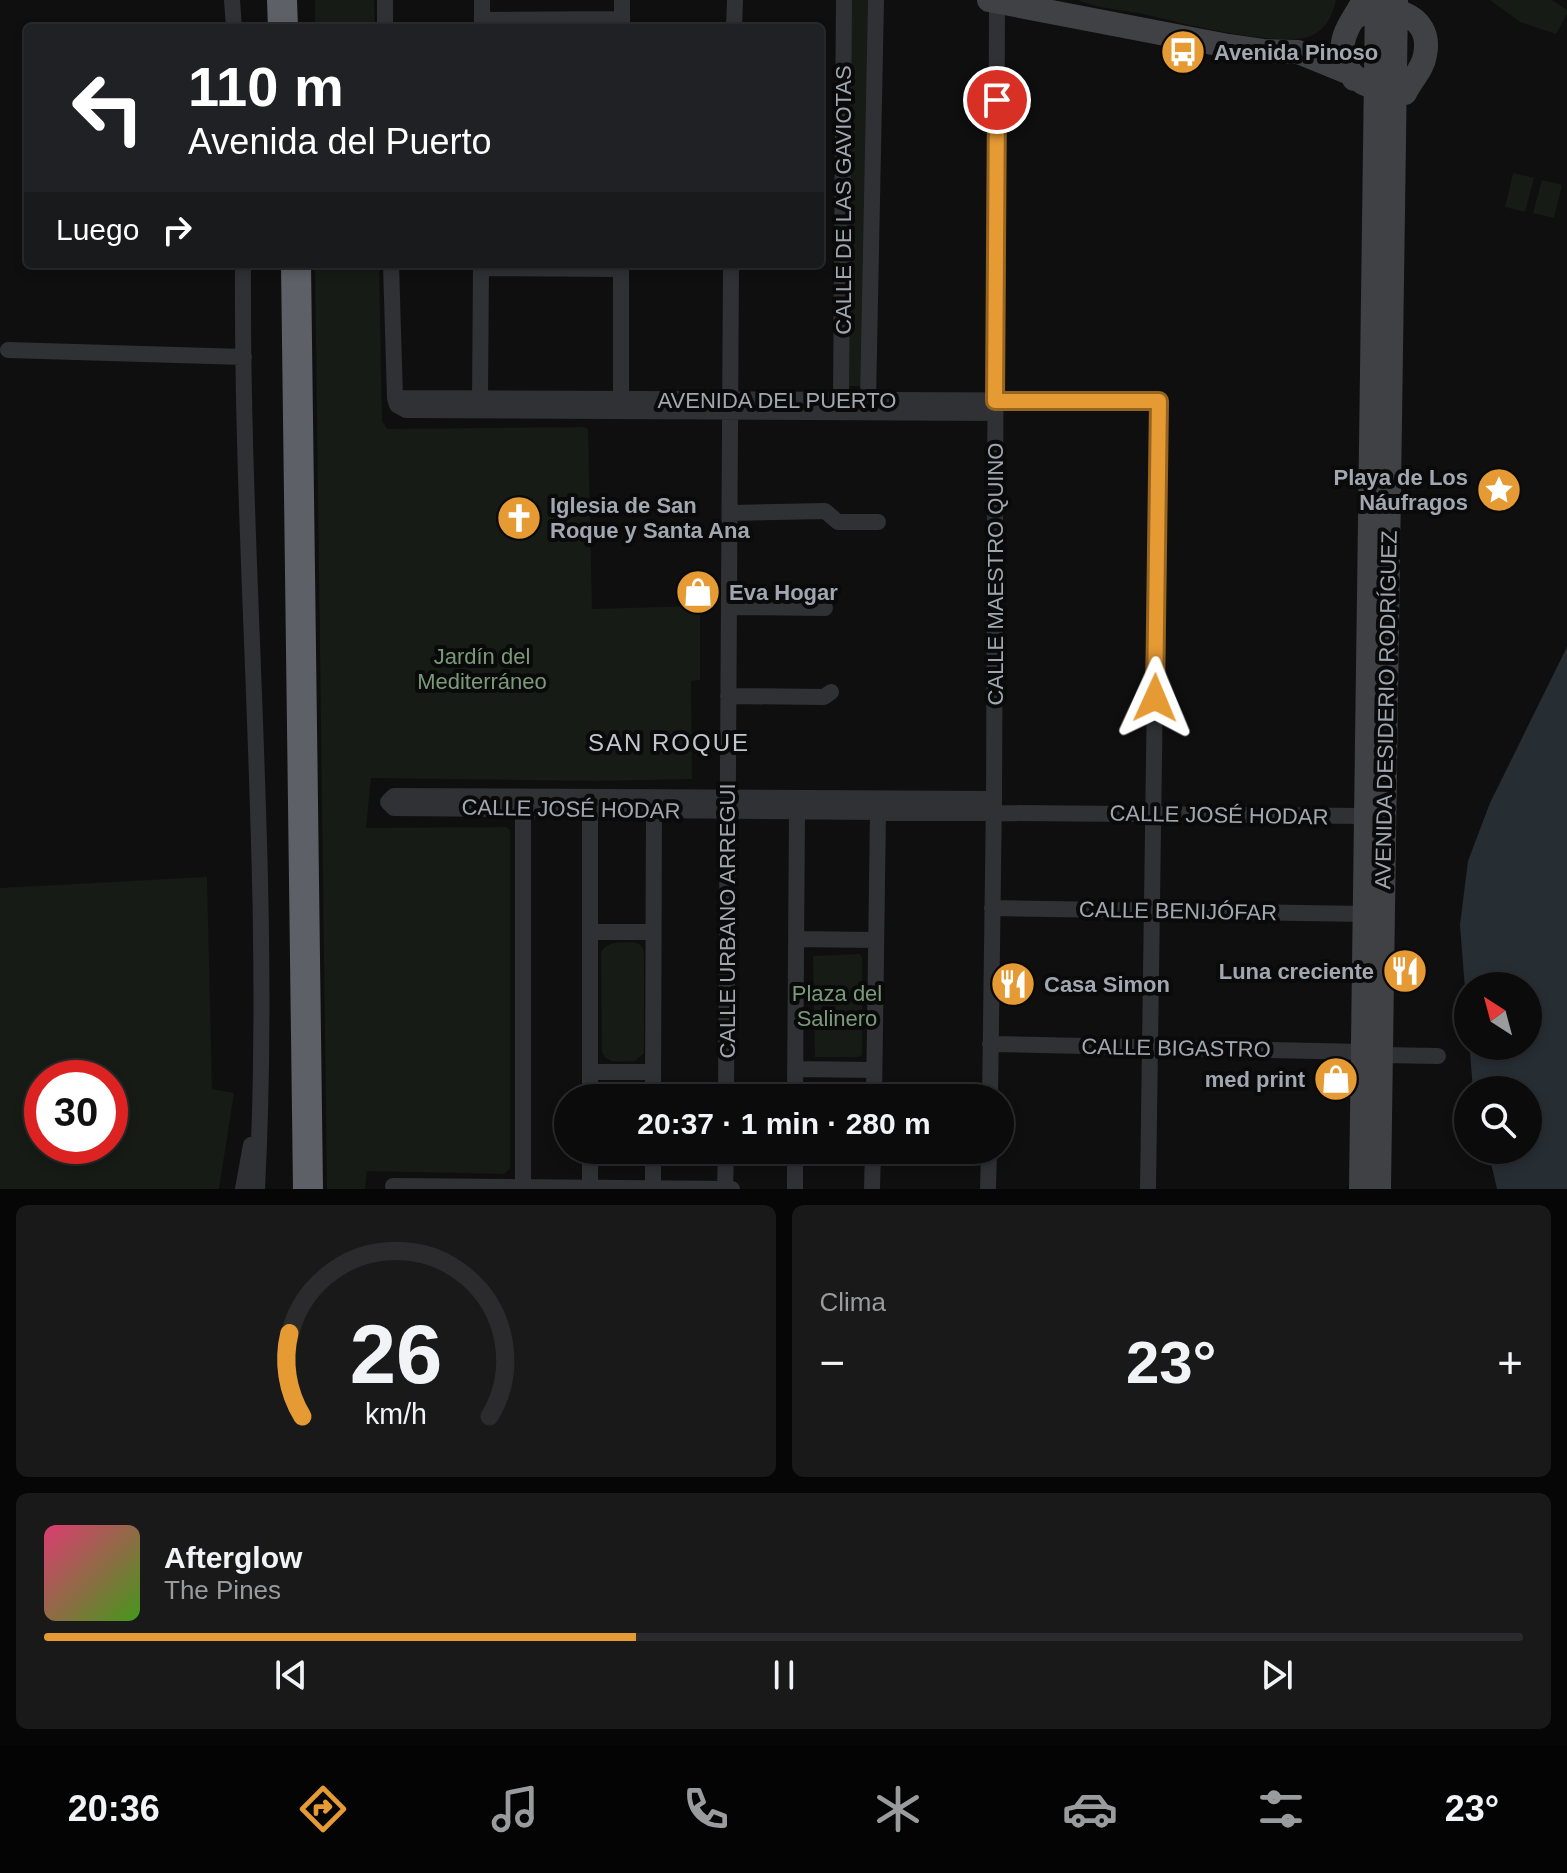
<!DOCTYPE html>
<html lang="es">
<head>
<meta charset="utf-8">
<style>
	body { margin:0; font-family:Helvetica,sans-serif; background:#19191a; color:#f1f3f6; height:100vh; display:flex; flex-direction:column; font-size:30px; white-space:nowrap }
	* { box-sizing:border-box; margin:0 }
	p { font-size:26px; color:#9a9b9d }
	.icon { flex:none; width:44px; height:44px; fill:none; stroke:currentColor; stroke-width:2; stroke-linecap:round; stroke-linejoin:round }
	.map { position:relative; height:1189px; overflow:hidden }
	.sheet { display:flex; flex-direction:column; gap:16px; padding:16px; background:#060607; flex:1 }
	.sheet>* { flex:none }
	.banner { position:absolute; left:24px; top:24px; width:800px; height:244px; border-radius:8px; box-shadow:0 4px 12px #0003,0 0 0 2px #2b2b2d; background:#202124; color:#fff; overflow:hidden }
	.needle { width:52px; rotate:324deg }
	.tools { position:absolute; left:1454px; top:972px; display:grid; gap:16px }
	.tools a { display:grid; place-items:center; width:88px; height:88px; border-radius:50%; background:#0b0b0c; box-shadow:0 4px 12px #0003,0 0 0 2px #2b2b2d; font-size:40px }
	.speed { position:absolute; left:24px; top:1060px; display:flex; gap:16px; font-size:40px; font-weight:700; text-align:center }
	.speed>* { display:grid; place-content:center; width:104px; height:104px; border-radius:50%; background:#0b0b0c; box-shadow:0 4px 12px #0003,0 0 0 2px #2b2b2d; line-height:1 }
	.speed .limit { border:12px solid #d22; background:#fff; color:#111 }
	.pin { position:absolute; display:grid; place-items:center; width:68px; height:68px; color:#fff; margin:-34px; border:4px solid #fff; border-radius:50%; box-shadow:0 2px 8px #0007 }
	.me { position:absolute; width:88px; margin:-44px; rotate:1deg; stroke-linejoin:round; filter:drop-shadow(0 0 6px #0008) }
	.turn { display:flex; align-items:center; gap:28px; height:168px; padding:0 32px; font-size:36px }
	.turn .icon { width:104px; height:104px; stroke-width:2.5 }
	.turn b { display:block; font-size:56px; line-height:68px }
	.then { display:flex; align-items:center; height:76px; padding:0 32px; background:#0003; gap:16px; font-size:30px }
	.big { font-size:60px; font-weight:800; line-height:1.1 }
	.sheet .widget { flex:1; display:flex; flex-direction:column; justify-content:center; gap:12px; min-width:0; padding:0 28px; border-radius:12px; background:#19191a }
	.sheet .dial { align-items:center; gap:0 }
	.dial svg { height:208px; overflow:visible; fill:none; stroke:#2b2b2d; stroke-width:7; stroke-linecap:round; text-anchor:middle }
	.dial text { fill:#f1f3f6; stroke:none }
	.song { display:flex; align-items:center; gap:24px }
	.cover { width:96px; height:96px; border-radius:12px; background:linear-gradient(135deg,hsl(340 70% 55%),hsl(100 70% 35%)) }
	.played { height:8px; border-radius:4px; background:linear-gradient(90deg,#e59a33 40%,#2b2b2d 40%) }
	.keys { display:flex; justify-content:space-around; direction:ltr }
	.heat { display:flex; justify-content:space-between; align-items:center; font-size:44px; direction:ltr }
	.sheet .tiles { flex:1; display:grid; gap:16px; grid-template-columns:1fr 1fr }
	.widget:last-child { grid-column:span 2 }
	.trip { position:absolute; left:554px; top:1084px; width:460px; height:80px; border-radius:40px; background:#0b0b0c; box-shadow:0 4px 12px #0003,0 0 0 2px #2b2b2d; font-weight:800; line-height:80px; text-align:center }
	.menu { display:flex; height:128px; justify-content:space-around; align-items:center; background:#040405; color:#9a9b9d }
	.menu .icon { width:56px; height:56px }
	.menu .selected { color:#e59a33 }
	.menu b { font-size:36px; color:#f1f3f6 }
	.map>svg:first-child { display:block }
</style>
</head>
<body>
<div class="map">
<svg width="1567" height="1189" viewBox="0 0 1567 1189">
	<rect width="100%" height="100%" fill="#0f0f10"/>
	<!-- green -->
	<path fill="#161b16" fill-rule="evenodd" d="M315,0H374L375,28H315Z
		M849,0H868L865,386H847Z
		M1077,0H1336C1332,15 1328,27 1313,35C1283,50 1178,22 1143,14C1122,10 1096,8 1077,0Z
		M1490,0H1552L1567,10V14L1556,34L1520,22Z
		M1513,173L1534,178L1525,212L1505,207Z
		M1542,180L1562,185L1554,218L1533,213Z
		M315,264H379L382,421L387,429L584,427L588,429L592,609L700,606V680L691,681L692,779L595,781L371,778L366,828L506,827L510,830V1168L504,1174L367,1171L365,1189H327Z
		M207,877L212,1089L234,1093L219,1189H0V888ZM42,1078H110V1146H42Z
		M633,942L640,944L644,951V1053L635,1061C622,1061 607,1065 602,1052L601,953C607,940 621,943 633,942Z
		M860,954L862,958V1055L858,1057H815L813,956Z"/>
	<!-- water -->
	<path fill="#272e33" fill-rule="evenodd" d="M1567,647V1189H1497L1488,1150H1528V1090H1473L1460,925L1468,861L1490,803ZM1468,986H1528V1046H1468Z"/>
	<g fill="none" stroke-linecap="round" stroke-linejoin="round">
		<!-- street -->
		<path stroke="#303135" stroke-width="16" d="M232,0L234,28
			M385,0V28
			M482,20L622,19
			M482,28V0
			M622,28V0
			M734,28L735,0
			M243,264C241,572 273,881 257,1189
			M391,264L395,398L397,405L406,410L995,413
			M481,268L621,269
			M8,350L244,357
			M395,398L1159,401L1148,1189
			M480,399L481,264
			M621,399V264
			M841,400L844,0
			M868,400L876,0
			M730,513L825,511L838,522H878
			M729,607L825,608
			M728,696L824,697L831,692
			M994,799L394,796L388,802L394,808L1366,816
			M992,908L1365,914
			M590,932H653
			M796,939L876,940
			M990,1044L1363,1052
			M1381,1055L1438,1056
			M795,1069L874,1070
			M590,1072H653
			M590,1098V809
			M653,1098L654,810
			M726,1098L731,264
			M795,1098L797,811
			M874,1098L878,812
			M990,1098L994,799L997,1
			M393,1186L732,1189
			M243,1189L251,1145
			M523,1189V798
			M590,1189V1150
			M653,1189V1150
			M725,1189L726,1150
			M795,1189V1150
			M872,1189L873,1150
			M988,1189L989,1150"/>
		<!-- secondary -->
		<path stroke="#3f4145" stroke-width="24" d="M989,0L1228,46L1263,51L1298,52L1352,74L1363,83L1376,88H1395L1412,78
			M1354,18C1383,0 1434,12 1425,55C1423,69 1411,80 1405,93
			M1354,79C1334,45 1343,35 1362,4
			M1361,1189L1377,0
			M1379,1189L1396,0"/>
		<!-- highway -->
		<path stroke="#5d6066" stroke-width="30" d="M282,0L283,28
			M296,264L308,1189"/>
	</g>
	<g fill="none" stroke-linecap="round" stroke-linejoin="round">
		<!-- route casing -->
		<g stroke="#956421" stroke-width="20">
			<path id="route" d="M997,100L995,401H1159L1155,698"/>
		</g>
		<!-- route -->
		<use href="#route" stroke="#e59a33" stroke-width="14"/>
	</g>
	<!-- icons -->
	<defs>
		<g id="bus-disc" transform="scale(2.3)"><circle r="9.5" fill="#e59a33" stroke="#0a0a0b"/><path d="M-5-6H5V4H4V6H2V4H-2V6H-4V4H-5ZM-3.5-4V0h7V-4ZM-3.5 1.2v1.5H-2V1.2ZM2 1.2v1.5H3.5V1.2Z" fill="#fff"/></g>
		<g id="sight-disc" transform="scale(2.3)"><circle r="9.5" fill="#e59a33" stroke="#0a0a0b"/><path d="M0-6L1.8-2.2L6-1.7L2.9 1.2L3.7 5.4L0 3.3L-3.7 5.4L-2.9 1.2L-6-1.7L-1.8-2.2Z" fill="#fff"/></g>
		<g id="church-disc" transform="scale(2.3)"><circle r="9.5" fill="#e59a33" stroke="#0a0a0b"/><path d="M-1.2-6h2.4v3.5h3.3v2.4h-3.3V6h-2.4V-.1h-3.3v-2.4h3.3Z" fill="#fff"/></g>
		<g id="shop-disc" transform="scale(2.3)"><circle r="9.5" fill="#e59a33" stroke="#0a0a0b"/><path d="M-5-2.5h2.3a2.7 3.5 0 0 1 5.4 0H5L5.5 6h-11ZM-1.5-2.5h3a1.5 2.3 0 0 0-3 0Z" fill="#fff"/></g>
		<g id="restaurant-disc" transform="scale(2.3)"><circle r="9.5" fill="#e59a33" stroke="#0a0a0b"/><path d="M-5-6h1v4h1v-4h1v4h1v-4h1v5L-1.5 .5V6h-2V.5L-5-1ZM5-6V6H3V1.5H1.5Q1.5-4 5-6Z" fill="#fff"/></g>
	</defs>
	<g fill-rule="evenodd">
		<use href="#bus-disc" x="1183" y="52"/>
		<use href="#sight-disc" x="1499" y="490"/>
		<use href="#church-disc" x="519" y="518"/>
		<use href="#shop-disc" x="698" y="592"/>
		<use href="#restaurant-disc" x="1405" y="971"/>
		<use href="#restaurant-disc" x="1013" y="984"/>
		<use href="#shop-disc" x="1336" y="1079"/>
	</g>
	<g text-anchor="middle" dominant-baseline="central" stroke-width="8" stroke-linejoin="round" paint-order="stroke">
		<!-- poi labels -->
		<g font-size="22" font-weight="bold" fill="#a1a7b0" stroke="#0a0a0b" text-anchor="start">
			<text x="1214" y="52">Avenida Pinoso</text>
			<text x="1468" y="477" text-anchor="end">Playa de Los<tspan x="1468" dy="25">Náufragos</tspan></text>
			<text x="550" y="505">Iglesia de San<tspan x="550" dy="25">Roque y Santa Ana</tspan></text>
			<text x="729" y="592">Eva Hogar</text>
			<text x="1374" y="971" text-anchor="end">Luna creciente</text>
			<text x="1044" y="984">Casa Simon</text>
			<text x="1305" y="1079" text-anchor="end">med print</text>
		</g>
		<!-- street labels -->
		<g font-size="22" fill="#a1a7b0" stroke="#0a0a0b">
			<text transform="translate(843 200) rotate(-90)">CALLE DE LAS GAVIOTAS</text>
			<text x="777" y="400">AVENIDA DEL PUERTO</text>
			<text transform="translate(995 574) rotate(-90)">CALLE MAESTRO QUINO</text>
			<text transform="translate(1386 710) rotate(-89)">AVENIDA DESIDERIO RODRÍGUEZ</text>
			<text transform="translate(571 809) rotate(1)">CALLE JOSÉ HODAR</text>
			<text transform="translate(1219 815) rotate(1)">CALLE JOSÉ HODAR</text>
			<text transform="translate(1178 911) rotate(1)">CALLE BENIJÓFAR</text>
			<text transform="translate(727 921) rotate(-90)">CALLE URBANO ARREGUI</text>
			<text transform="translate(1176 1048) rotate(1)">CALLE BIGASTRO</text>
		</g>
		<!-- park labels -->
		<g font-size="22" fill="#7a9b79" stroke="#0a0a0b">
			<text x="482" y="656">Jardín del<tspan x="482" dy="25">Mediterráneo</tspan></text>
			<text x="837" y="993">Plaza del<tspan x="837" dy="25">Salinero</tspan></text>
		</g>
		<!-- neighbourhood labels -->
		<g font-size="24" letter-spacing="2" fill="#c2c6cd" stroke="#0a0a0b">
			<text x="669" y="742">SAN ROQUE</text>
		</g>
	</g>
</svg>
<div class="tools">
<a><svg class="needle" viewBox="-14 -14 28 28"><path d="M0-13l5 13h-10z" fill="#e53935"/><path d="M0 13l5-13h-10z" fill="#9a9b9d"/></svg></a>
<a><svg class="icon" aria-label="search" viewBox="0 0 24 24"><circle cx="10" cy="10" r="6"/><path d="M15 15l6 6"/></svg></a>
</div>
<div class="speed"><div class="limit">30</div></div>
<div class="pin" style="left:997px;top:100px;background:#d93025"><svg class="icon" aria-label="arrive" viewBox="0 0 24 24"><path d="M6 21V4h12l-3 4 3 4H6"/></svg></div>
<svg class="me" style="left:1155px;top:698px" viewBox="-20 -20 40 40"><path d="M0-17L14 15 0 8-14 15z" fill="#e59a33" stroke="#fff" stroke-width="4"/></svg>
<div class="trip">20:37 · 1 min · 280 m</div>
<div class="banner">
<div class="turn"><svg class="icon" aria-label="left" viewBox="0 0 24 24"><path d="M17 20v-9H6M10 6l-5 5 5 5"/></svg><div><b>110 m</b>Avenida del Puerto</div></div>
<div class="then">Luego<svg class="icon" aria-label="right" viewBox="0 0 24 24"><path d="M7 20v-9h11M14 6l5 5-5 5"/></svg></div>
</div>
</div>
<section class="sheet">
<div class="tiles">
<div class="widget dial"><svg viewBox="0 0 100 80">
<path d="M14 69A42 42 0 1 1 86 69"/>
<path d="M14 69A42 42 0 0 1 9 37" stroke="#e59a33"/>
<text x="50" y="56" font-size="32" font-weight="700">26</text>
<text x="50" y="72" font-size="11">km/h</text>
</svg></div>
<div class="widget"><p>Clima</p>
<div class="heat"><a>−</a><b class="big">23°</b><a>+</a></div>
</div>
<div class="widget">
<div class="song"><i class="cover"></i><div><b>Afterglow</b><p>The Pines</p></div></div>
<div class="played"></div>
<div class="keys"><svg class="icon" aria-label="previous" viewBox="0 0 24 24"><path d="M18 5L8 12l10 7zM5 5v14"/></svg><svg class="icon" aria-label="pause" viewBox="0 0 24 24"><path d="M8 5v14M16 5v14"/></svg><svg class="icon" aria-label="next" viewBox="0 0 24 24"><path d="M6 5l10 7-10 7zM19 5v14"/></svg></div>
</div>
</div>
</section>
<nav class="menu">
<b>20:36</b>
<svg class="icon selected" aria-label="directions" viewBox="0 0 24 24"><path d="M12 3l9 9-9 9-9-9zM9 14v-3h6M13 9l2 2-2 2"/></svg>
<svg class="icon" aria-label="music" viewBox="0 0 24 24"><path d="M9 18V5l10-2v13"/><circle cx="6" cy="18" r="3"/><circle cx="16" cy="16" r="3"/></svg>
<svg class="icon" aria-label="phone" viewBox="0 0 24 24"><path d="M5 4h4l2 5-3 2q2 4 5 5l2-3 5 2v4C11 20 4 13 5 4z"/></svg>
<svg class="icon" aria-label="climate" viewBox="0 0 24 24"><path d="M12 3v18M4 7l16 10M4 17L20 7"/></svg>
<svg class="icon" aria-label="car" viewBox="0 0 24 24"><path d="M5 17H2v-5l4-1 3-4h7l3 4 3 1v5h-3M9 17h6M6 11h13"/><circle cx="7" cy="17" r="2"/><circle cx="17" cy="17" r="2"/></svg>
<svg class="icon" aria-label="filters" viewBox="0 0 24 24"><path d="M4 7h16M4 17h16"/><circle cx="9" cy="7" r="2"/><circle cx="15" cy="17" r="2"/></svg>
<b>23°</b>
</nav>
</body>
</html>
